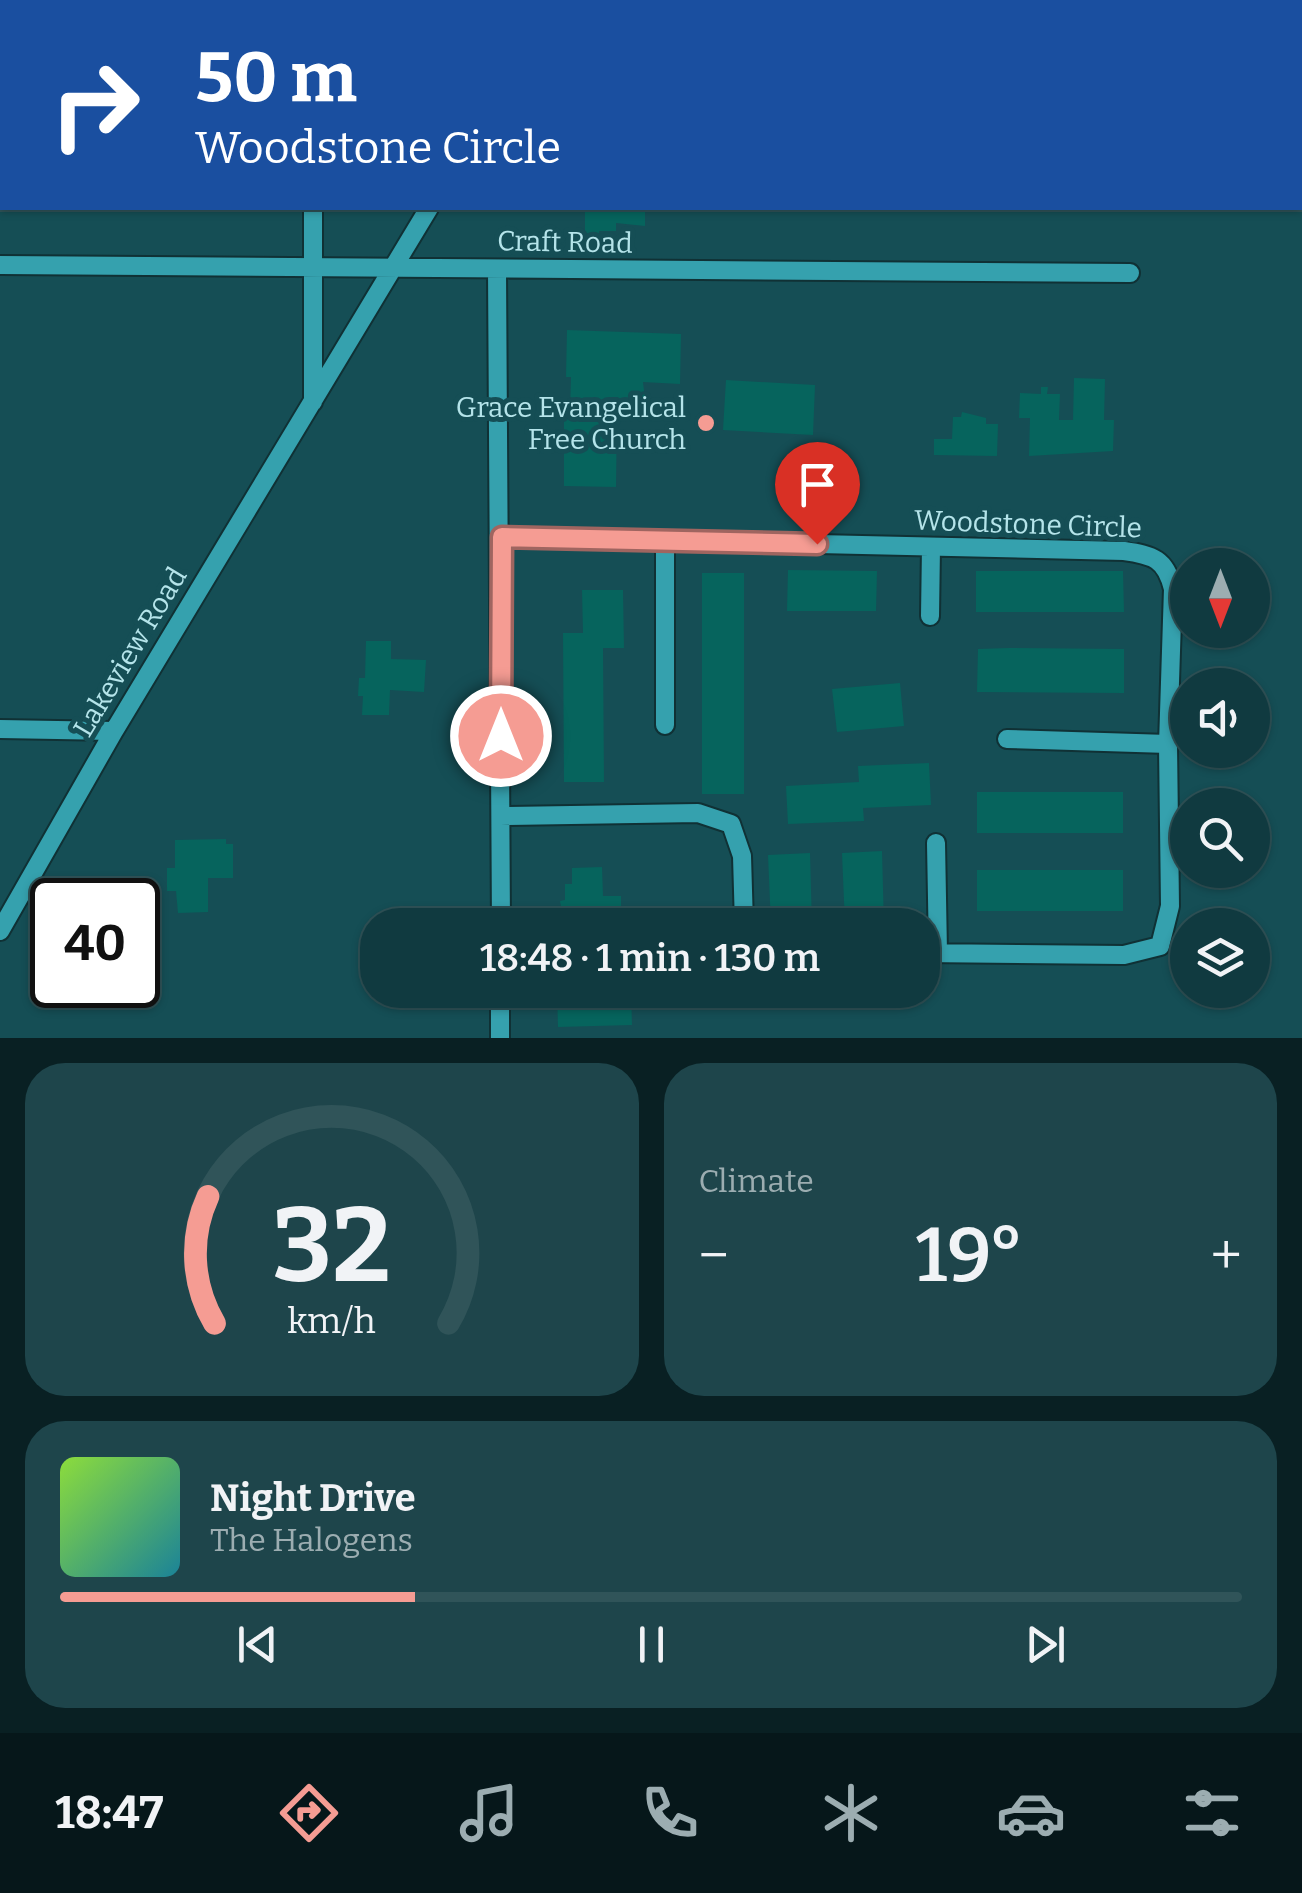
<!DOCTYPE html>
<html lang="en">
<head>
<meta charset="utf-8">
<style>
	body { margin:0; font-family:Bitter,serif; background:#1e454b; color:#f1f3f6; height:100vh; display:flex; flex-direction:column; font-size:38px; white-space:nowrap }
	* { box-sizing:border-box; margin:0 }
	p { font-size:32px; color:#9cadb1 }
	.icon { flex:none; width:55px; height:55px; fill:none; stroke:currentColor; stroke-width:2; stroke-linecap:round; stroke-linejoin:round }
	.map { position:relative; height:1038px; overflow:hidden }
	.side { display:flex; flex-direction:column; gap:25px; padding:25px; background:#092023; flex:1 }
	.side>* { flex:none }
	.guide { position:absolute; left:0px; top:0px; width:1302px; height:210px; box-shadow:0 2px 8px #0004,0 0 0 2px #305459; background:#1a4fa0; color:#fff; overflow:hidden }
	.needle { width:65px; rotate:180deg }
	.tools { position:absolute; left:1170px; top:548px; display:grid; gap:20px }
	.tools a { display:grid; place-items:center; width:100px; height:100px; border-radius:50%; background:#103a40; box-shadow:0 2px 8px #0004,0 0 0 2px #305459; font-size:50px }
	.speed { position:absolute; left:30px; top:878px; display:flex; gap:20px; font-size:50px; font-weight:700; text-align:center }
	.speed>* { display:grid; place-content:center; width:130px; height:130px; border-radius:50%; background:#103a40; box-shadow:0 2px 8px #0004,0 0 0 2px #305459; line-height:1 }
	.speed .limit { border:5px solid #111; border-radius:15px; background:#fff; color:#111 }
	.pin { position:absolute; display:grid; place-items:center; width:85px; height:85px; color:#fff; margin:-102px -42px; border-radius:50% 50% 50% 0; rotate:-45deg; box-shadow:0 0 10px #0007 }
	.pin .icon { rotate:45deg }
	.me { position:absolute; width:110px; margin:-55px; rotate:0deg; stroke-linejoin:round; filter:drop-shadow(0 0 8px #0008) }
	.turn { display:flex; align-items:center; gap:35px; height:210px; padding:0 30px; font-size:45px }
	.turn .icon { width:130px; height:130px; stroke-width:2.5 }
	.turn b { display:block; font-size:70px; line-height:85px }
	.big { font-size:75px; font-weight:600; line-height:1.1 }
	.side .tile { flex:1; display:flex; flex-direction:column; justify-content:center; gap:15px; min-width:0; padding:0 35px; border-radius:40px; background:#1e454b }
	.side .dial { align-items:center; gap:0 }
	.dial svg { height:260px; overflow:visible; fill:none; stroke:#305459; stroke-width:7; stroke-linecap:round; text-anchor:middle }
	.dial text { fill:#f1f3f6; stroke:none }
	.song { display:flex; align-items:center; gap:30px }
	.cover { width:120px; height:120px; border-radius:15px; background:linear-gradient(135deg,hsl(90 70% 55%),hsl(190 70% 35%)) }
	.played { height:10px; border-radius:5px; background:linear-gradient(90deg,#f59c93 30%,#305459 30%) }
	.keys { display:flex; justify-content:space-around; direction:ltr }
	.heat { display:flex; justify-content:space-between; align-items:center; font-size:55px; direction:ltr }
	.side .tiles { flex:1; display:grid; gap:25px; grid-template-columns:1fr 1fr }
	.tile:last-child { grid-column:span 2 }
	.trip { position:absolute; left:360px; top:908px; width:580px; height:100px; border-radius:40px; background:#103a40; box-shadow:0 2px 8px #0004,0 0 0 2px #305459; font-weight:600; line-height:100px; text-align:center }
	.menu { display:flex; height:160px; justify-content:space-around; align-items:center; background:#06171a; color:#9cadb1 }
	.menu .icon { width:70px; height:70px }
	.menu .active { color:#f59c93 }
	.menu b { font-size:45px; color:#f1f3f6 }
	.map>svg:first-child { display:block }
</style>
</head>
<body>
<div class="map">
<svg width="1302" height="1038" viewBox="0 0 1302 1038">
	<rect width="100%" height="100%" fill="#154e55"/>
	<!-- building -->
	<path fill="#06645d" d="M585,208H645V226L616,223V231H599V238H585Z
		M567,330L681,334L680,384L643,382L646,407L642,412L617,411L616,487L564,486V411H570L571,377H566Z
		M1074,378L1105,379L1104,420H1114L1113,451L1029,456L1030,418H1019L1020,393L1041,394V387H1048L1047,394H1060L1059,420H1073Z
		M726,380L815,385L813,435L723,430Z
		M962,412L986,418V424H998L997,456L934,455V439H952L953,417H961Z
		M788,570L877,571L876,611H787Z
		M976,571H1123L1124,612H976Z
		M702,573H744V794H702Z
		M582,590H623L624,648H603L604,782H564L563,633H583Z
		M366,641H391V659L426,660L424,692L390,690L389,715H362L363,696H358L359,678H365Z
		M1009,648L1124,649V693L977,692L978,649Z
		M900,683L904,726L837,732L832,689Z
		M929,763L931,805L863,808L864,821L788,824L786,786L859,782L858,766Z
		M977,792H1123V833H977Z
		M226,839V844H233V878H208V912L178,913L176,891H167V868H175V840Z
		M882,851L884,925H845L842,853Z
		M810,853L812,925H771L768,855Z
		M602,867L603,896H621V913L603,914V925H564L560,901L565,900V884H572V868Z
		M977,870H1123V911H977Z
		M631,991L632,1025L558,1027L557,992Z"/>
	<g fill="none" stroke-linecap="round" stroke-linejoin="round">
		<!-- minor casing -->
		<g stroke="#103135" stroke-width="22">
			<path id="minor" d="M317,2V0
				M540,2L541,0
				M0,265L1130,273
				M497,269L501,925
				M313,402V208
				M502,537L1124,551C1153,555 1166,559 1173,589L1168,744L1170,906L1160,946L1124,955L922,953
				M665,542V725
				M930,616L931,547
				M0,729L114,731
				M1007,739L1168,744
				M501,816L698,813L731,824L742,856L744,925
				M936,843L938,953
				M0,931L114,731L429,208
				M500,1038V990"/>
		</g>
		<!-- minor -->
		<use href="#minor" stroke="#35a1ae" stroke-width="18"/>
	</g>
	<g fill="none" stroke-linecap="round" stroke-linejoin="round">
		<!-- route casing -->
		<g stroke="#9f6560" stroke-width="25">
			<path id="route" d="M501,736L502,537L817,544"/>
		</g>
		<!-- route -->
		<use href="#route" stroke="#f59c93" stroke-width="18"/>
	</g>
	<!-- markers -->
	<circle fill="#f59c93" stroke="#154e55" stroke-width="4" cx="706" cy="423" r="10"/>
	<g text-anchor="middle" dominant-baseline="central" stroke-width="10" stroke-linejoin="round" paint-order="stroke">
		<!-- street labels -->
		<g font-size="28" fill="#b5e4ea" stroke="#154e55">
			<text transform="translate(565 242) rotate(1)">Craft Road</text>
			<text transform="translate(1028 524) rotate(2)">Woodstone Circle</text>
			<text transform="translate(130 652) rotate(-59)">Lakeview Road</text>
		</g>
		<!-- poi labels -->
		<g font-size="28" fill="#b5e4ea" stroke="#154e55" text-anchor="end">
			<text x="686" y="407">Grace Evangelical<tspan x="686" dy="32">Free Church</tspan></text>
		</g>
	</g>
</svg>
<div class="tools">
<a><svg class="needle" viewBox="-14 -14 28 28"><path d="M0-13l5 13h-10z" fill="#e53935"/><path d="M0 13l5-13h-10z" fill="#9cadb1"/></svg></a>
<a><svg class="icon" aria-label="sound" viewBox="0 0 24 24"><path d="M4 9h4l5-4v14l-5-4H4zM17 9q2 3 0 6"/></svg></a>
<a><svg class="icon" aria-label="search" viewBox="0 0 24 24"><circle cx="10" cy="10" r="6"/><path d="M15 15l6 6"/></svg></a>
<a><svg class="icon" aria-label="layers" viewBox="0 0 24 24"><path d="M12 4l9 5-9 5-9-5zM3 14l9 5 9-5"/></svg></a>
</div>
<div class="speed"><div class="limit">40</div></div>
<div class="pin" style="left:817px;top:544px;background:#d93025"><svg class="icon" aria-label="arrive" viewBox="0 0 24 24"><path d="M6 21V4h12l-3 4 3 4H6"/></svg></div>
<svg class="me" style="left:501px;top:736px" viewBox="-20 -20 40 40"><circle r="17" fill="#f59c93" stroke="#fff" stroke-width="3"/><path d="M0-11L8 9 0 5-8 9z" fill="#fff"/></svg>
<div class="trip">18:48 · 1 min · 130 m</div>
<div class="guide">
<div class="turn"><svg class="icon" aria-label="right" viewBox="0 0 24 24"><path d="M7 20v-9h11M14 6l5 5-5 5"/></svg><div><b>50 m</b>Woodstone Circle</div></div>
</div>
</div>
<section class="side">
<div class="tiles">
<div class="tile dial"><svg viewBox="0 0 100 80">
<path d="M14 69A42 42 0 1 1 86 69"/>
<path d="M14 69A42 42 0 0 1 12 30" stroke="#f59c93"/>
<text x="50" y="56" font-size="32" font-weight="700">32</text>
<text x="50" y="72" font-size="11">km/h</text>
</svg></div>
<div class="tile"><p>Climate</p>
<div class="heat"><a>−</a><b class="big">19°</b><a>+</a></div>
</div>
<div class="tile">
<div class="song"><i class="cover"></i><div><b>Night Drive</b><p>The Halogens</p></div></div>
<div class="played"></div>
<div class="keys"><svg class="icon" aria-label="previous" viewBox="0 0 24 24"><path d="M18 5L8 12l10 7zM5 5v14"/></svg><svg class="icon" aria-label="pause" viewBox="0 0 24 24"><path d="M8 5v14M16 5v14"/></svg><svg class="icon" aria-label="next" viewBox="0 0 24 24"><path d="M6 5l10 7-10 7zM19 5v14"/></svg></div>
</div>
</div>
</section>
<nav class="menu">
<b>18:47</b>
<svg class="icon active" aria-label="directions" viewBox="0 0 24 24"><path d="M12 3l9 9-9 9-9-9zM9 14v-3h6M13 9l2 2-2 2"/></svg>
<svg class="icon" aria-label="music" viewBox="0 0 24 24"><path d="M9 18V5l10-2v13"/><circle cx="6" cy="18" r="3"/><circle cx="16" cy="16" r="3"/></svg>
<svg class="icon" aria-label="phone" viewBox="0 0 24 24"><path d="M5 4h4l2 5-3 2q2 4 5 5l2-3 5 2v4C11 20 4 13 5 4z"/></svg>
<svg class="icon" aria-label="climate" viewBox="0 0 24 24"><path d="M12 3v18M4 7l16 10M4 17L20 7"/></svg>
<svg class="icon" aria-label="car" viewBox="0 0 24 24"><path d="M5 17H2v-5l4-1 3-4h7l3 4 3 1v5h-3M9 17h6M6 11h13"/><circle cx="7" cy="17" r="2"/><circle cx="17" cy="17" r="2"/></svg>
<svg class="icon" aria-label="filters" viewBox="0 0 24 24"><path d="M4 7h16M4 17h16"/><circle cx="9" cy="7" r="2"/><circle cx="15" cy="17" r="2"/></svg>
</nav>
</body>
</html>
